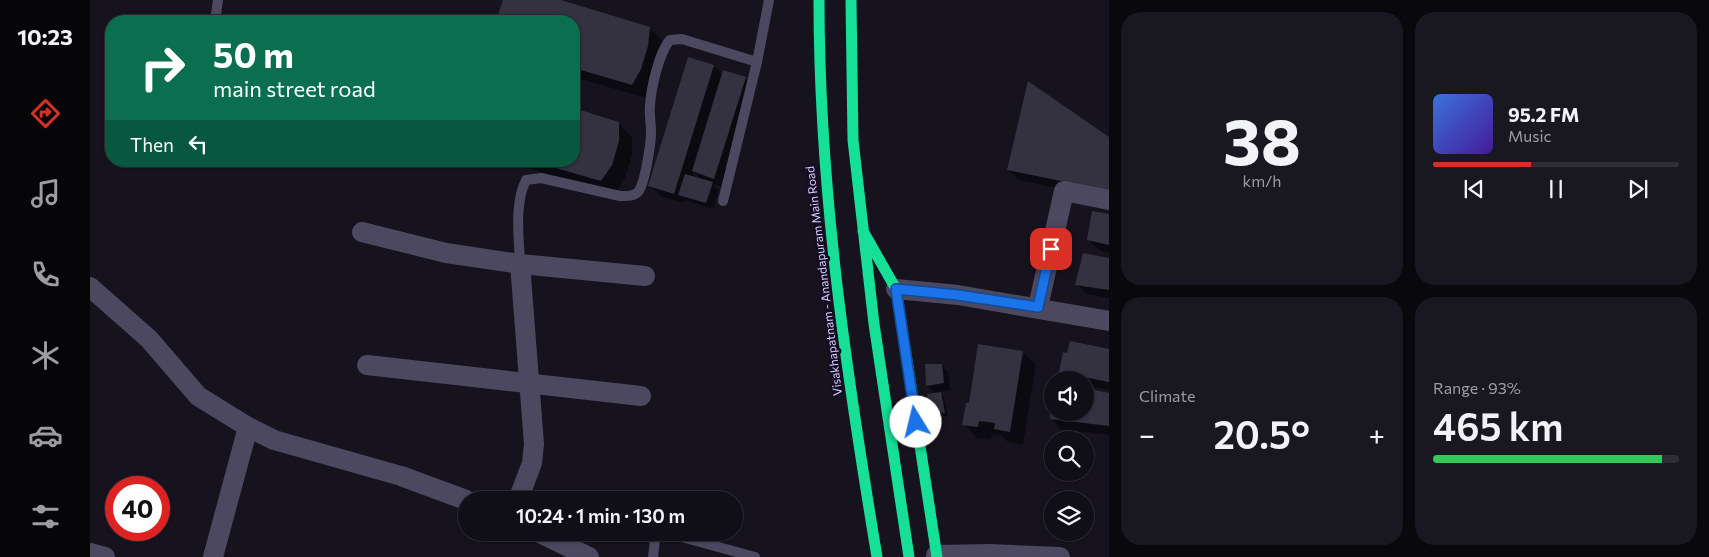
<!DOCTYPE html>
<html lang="en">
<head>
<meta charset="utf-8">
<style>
	body { margin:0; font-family:Commissioner,sans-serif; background:#19171f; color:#f1f3f6; height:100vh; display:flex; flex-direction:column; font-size:19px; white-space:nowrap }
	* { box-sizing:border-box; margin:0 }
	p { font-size:16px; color:#9c9ca1 }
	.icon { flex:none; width:28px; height:28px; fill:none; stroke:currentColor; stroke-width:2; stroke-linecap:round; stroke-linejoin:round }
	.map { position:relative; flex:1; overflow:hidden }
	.details { display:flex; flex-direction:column; gap:12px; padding:12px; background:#09080c; width:600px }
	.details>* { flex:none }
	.top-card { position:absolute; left:15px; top:15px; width:475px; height:152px; border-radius:20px; box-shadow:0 1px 4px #0004,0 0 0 1px #302e35; background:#0b6e4f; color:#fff; overflow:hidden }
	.buttons { position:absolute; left:954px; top:371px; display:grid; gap:10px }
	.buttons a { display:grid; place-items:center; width:50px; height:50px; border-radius:50%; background:#100e16; box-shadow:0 1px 4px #0004,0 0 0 1px #302e35; font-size:25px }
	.speed { position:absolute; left:15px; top:476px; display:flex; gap:10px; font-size:25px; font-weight:700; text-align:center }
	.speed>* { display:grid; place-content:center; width:65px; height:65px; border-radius:50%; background:#100e16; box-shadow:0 1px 4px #0004,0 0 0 1px #302e35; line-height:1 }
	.speed .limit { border:8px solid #d22; background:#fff; color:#111 }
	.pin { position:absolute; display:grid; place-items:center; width:42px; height:42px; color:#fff; margin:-21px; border-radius:10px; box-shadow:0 2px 8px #0006 }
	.me { position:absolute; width:55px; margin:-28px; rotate:351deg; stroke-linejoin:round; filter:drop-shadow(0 0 4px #0008) }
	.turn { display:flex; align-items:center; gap:18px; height:105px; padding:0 25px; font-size:22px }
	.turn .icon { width:65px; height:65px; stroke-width:2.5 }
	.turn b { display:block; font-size:35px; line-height:42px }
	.then { display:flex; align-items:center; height:48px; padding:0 25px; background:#0003; gap:10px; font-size:19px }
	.big { font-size:38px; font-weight:600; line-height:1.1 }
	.details .widget { flex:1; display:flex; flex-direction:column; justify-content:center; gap:8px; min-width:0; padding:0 18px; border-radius:20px; background:#19171f }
	.details .dial { align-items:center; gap:0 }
	.dial b { font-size:65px; line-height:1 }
	.song { display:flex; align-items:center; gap:15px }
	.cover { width:60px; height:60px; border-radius:8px; background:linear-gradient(135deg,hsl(220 70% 55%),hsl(260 70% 35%)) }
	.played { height:5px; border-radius:2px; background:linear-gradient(90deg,#d93025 40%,#302e35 40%) }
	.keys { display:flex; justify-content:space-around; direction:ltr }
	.heat { display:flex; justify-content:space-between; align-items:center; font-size:28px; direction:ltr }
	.charge { height:8px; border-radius:4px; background:linear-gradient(90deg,#34c759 93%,#302e35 0) }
	.details .tiles { flex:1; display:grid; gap:12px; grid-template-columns:repeat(2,1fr) }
	.trip { position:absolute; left:368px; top:491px; width:285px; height:50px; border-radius:25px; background:#100e16; box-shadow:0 1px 4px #0004,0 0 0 1px #302e35; font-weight:600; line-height:50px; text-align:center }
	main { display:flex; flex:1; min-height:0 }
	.tab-bar { display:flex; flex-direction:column; width:90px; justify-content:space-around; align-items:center; background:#060609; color:#9c9ca1 }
	.tab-bar .icon { width:35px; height:35px }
	.tab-bar .current { color:#d93025 }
	.tab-bar b { font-size:22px; color:#f1f3f6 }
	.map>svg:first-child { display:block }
</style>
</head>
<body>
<main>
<nav class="tab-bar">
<b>10:23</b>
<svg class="icon current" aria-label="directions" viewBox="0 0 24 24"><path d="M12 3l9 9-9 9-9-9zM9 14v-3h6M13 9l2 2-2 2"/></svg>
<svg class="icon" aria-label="music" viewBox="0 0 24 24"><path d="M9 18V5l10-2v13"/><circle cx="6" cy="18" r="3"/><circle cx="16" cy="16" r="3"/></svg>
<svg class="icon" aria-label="phone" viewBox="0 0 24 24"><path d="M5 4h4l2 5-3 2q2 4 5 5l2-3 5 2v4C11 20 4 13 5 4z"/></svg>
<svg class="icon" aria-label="climate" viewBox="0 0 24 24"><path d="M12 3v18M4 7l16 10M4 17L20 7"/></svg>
<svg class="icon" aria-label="car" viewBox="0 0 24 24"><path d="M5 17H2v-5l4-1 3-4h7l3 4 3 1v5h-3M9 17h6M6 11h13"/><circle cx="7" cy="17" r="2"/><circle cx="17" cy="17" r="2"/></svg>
<svg class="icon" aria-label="filters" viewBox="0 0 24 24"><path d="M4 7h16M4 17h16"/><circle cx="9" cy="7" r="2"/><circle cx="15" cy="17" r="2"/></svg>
</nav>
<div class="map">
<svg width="1019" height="557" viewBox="0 0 1019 557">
	<rect width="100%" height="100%" fill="#16131e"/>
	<!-- shadow -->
	<path fill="#0007" fill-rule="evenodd" d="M414,0H466L559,28L573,41L571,60L564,82L556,98L484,77V21H408Z
		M623,66L633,75L655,78L666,89L635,188L623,184L629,190L623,209L595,200L594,203L570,196L560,186ZM604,172L613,181L602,177Z
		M484,110L528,123L542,137V155L535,178L525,194L415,161H484Z
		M1019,139V199L929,180L918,170Z
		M1019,216V253L1009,250L998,240Z
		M1019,259V298L997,294L986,284Z
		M1019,350V390L995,385V380H979L970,372Z
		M932,352L946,365L933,445L918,442L911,435L902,434L901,440L887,438L874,424L880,405Z
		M851,365L858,372L860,390L849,392L854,397L858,416L844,415L840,411L846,394L837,386Z
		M995,389L1019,395V435L971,429L961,418L962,408V412H995Z"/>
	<!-- building -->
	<path fill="#343140" d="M413,0H471L560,27L558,46L551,69L542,85L484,68V21H406Z
		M598,57L624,65L584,194L558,186Z
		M633,70L656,77L624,179L602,171Z
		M938,81L1019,137V191L917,170Z
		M484,108L529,122V141L522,165L511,181L445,162L484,161Z
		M595,174L623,182L616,203L588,195Z
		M1002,211L1019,214V245L997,240Z
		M993,253L1019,258V290L985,285Z
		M980,341L1019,349V382L969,372L973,352L977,353Z
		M888,344L933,351L920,432L904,429L905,423L889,421L888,427L872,425L876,403H879Z
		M835,364H852L854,383L836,386Z
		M995,388L1019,393V426L960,419L961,407L962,412H995Z
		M851,392L855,413L839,412L837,394Z"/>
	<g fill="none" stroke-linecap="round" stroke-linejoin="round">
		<!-- lane -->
		<path stroke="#4c485f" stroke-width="10" d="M125,21L128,0
			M633,201L667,62L679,0
			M430,264C429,237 424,204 436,180L451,178L530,196C536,196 543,197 548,192C555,184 561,143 561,132C561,123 559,114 560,105C561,89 569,52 580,40L592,39L667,62
			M563,557L565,540L570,534L577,533L665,557"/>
		<!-- street -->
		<path stroke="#4c485f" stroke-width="20" d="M272,232L356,253L430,264L555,276
			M0,287L59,339L108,396L158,427L184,440L311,476L376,500
			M806,289L868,295L1019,321
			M948,307L974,191L1019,200
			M277,365L551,396
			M428,500L442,463L444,444L430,264
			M448,532L499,557
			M0,553L15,557
			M846,555L899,554L970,557
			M123,557L158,427"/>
		<!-- fast -->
		<path stroke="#16e098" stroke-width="11" d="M729,0C729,190 756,370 787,557
			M761,0L763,140L784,324L819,557
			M773,231L806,289L847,557"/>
	</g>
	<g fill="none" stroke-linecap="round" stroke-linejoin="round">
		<!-- route casing -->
		<g stroke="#114b97" stroke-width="12">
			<path id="route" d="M826,422L806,289L868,295L948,307L961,249"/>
		</g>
		<!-- route -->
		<use href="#route" stroke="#1a73e8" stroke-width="9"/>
	</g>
	<g text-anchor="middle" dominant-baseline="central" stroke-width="5" stroke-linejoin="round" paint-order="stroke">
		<!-- street labels -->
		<g font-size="12" fill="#dbd0ff" stroke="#140e23">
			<text transform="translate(733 281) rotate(-97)">Visakhapatnam - Anandapuram Main Road</text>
		</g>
	</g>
</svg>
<div class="buttons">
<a><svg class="icon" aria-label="sound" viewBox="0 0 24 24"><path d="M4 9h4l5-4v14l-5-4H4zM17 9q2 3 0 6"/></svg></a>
<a><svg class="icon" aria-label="search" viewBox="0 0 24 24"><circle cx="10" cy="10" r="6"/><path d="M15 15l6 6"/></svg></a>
<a><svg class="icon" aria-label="layers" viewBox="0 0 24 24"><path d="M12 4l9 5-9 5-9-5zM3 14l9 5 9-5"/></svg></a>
</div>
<div class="speed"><div class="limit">40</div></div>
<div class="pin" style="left:961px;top:249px;background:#d93025"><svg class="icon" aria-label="arrive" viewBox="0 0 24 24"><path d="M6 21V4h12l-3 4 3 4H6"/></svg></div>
<svg class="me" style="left:826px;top:422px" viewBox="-20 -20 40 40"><circle r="19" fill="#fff"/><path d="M0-13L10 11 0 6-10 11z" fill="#1a73e8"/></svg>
<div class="trip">10:24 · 1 min · 130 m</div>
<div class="top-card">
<div class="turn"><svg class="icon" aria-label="right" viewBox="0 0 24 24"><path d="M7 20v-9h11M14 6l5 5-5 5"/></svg><div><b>50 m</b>main street road</div></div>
<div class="then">Then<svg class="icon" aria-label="left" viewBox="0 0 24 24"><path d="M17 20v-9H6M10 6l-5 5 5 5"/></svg></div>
</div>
</div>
<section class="details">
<div class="tiles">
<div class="widget dial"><b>38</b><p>km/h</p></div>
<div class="widget">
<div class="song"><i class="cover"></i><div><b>95.2 FM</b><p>Music</p></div></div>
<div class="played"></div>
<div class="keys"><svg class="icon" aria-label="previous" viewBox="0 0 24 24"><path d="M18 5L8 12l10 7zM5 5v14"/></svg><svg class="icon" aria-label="pause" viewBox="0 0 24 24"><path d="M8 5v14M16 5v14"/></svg><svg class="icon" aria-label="next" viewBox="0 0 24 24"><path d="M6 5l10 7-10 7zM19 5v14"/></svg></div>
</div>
<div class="widget"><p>Climate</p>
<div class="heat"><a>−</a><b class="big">20.5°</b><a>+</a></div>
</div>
<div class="widget"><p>Range · 93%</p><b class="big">465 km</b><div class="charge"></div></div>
</div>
</section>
</main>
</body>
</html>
